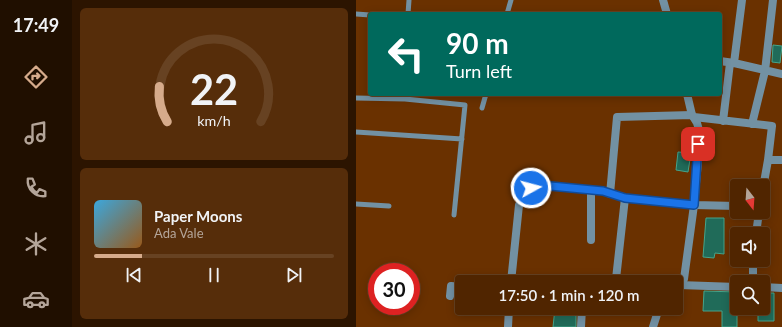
<!DOCTYPE html>
<html lang="en">
<head>
<meta charset="utf-8">
<style>
	body { margin:0; font-family:Lato,sans-serif; background:#562d0a; color:#f1f3f6; height:100vh; display:flex; flex-direction:column; font-size:15px; white-space:nowrap }
	* { box-sizing:border-box; margin:0 }
	p { font-size:13px; color:#b4a599 }
	.icon { flex:none; width:22px; height:22px; fill:none; stroke:currentColor; stroke-width:2; stroke-linecap:round; stroke-linejoin:round }
	.map { position:relative; flex:1; overflow:hidden }
	.side { display:flex; flex-direction:column; gap:8px; padding:8px; background:#2c1400; width:284px }
	.side>* { flex:none }
	.guide { position:absolute; left:12px; top:12px; width:354px; height:84px; border-radius:4px; box-shadow:0 2px 10px #0003,0 0 0 1px #674222; background:#00695c; color:#fff; overflow:hidden }
	.needle { width:26px; rotate:163deg }
	.tools { position:absolute; left:374px; top:179px; display:grid; gap:8px }
	.tools a { display:grid; place-items:center; width:40px; height:40px; border-radius:4px; background:#502500; box-shadow:0 2px 10px #0003,0 0 0 1px #674222; font-size:20px }
	.speed { position:absolute; left:12px; top:263px; display:flex; gap:8px; font-size:20px; font-weight:700; text-align:center }
	.speed>* { display:grid; place-content:center; width:52px; height:52px; border-radius:50%; background:#502500; box-shadow:0 2px 10px #0003,0 0 0 1px #674222; line-height:1 }
	.speed .limit { border:6px solid #d22; background:#fff; color:#111 }
	.pin { position:absolute; display:grid; place-items:center; width:34px; height:34px; color:#fff; margin:-17px; border-radius:8px; box-shadow:0 2px 6px #0006 }
	.me { position:absolute; width:44px; margin:-22px; rotate:83deg; stroke-linejoin:round; filter:drop-shadow(0 0 3px #0008) }
	.turn { display:flex; align-items:center; gap:14px; height:84px; padding:0 12px; font-size:18px }
	.turn .icon { width:52px; height:52px; stroke-width:2.5 }
	.turn b { display:block; font-size:28px; line-height:34px }
	.side .card { flex:1; display:flex; flex-direction:column; justify-content:center; gap:6px; min-width:0; padding:0 14px; border-radius:6px; background:#562d0a }
	.side .dial { align-items:center; gap:0 }
	.dial svg { height:104px; overflow:visible; fill:none; stroke:#674222; stroke-width:7; stroke-linecap:round; text-anchor:middle }
	.dial text { fill:#f1f3f6; stroke:none }
	.song { display:flex; align-items:center; gap:12px }
	.cover { width:48px; height:48px; border-radius:6px; background:linear-gradient(135deg,hsl(200 70% 55%),hsl(30 70% 35%)) }
	.played { height:4px; border-radius:2px; background:linear-gradient(90deg,#d6ab8b 20%,#674222 20%) }
	.keys { display:flex; justify-content:space-around; direction:ltr }
	.trip { position:absolute; left:99px; top:275px; width:228px; height:40px; border-radius:4px; background:#502500; box-shadow:0 2px 10px #0003,0 0 0 1px #674222; font-weight:600; line-height:40px; text-align:center }
	main { display:flex; flex:1; min-height:0 }
	.menu { display:flex; flex-direction:column; width:72px; justify-content:space-around; align-items:center; background:#200f00; color:#b4a599 }
	.menu .icon { width:28px; height:28px }
	.menu .active { color:#d6ab8b }
	.menu b { font-size:18px; color:#f1f3f6 }
	.map>svg:first-child { display:block }
</style>
</head>
<body>
<main>
<nav class="menu">
<b>17:49</b>
<svg class="icon active" aria-label="directions" viewBox="0 0 24 24"><path d="M12 3l9 9-9 9-9-9zM9 14v-3h6M13 9l2 2-2 2"/></svg>
<svg class="icon" aria-label="music" viewBox="0 0 24 24"><path d="M9 18V5l10-2v13"/><circle cx="6" cy="18" r="3"/><circle cx="16" cy="16" r="3"/></svg>
<svg class="icon" aria-label="phone" viewBox="0 0 24 24"><path d="M5 4h4l2 5-3 2q2 4 5 5l2-3 5 2v4C11 20 4 13 5 4z"/></svg>
<svg class="icon" aria-label="climate" viewBox="0 0 24 24"><path d="M12 3v18M4 7l16 10M4 17L20 7"/></svg>
<svg class="icon" aria-label="car" viewBox="0 0 24 24"><path d="M5 17H2v-5l4-1 3-4h7l3 4 3 1v5h-3M9 17h6M6 11h13"/><circle cx="7" cy="17" r="2"/><circle cx="17" cy="17" r="2"/></svg>
</nav>
<section class="side">
<div class="card dial"><svg viewBox="0 0 100 80">
<path d="M14 69A42 42 0 1 1 86 69"/>
<path d="M14 69A42 42 0 0 1 8 42" stroke="#d6ab8b"/>
<text x="50" y="56" font-size="32" font-weight="700">22</text>
<text x="50" y="72" font-size="11">km/h</text>
</svg></div>
<div class="card">
<div class="song"><i class="cover"></i><div><b>Paper Moons</b><p>Ada Vale</p></div></div>
<div class="played"></div>
<div class="keys"><svg class="icon" aria-label="previous" viewBox="0 0 24 24"><path d="M18 5L8 12l10 7zM5 5v14"/></svg><svg class="icon" aria-label="pause" viewBox="0 0 24 24"><path d="M8 5v14M16 5v14"/></svg><svg class="icon" aria-label="next" viewBox="0 0 24 24"><path d="M6 5l10 7-10 7zM19 5v14"/></svg></div>
</div>
</section>
<div class="map">
<svg width="426" height="327" viewBox="0 0 426 327">
	<rect width="100%" height="100%" fill="#6a3100"/>
	<!-- building -->
	<path fill="#206b59" stroke="#44a48b" d="M417,45L426,46L424,63L416,62Z
		M322,152L335,153L332,172L320,170Z
		M350,218H368V254L359,253L358,258L347,257Z
		M348,291L381,292V327H366V311H347Z
		M407,293H418V321H402V308H407Z
		M199,308H220V327H197Z"/>
	<g fill="none" stroke-linecap="round" stroke-linejoin="round">
		<!-- service -->
		<path stroke="#7291a3" stroke-width="5" d="M0,14L14,15
			M52,14L53,0
			M151,14L155,0
			M0,98L49,99L109,105L98,215
			M126,108L130,94
			M0,132L106,139
			M0,204L33,206"/>
		<!-- minor -->
		<path stroke="#7291a3" stroke-width="8" d="M364,61L378,63L426,74
			M378,63L386,0
			M338,117L416,126L412,160L407,188
			M367,121L374,63
			M396,124L409,71L417,0
			M412,160H426
			M254,194L261,117L336,115
			M269,198L260,279L278,282
			M400,234L403,212
			M235,240V190
			M155,282L163,205L169,194L175,188L184,185L247,191L269,198L338,205L381,206
			M397,282V260
			M323,285L381,287
			M407,287L426,288
			M94,296L95,286L106,287
			M152,327L153,308
			M225,327L226,308"/>
		<!-- tertiary -->
		<path stroke="#7291a3" stroke-width="8" d="M307,0L311,14
			M320,288L328,279L338,205L342,162L343,130L341,123L336,115L331,94
			M297,327L303,308"/>
	</g>
	<g fill="none" stroke-linecap="round" stroke-linejoin="round">
		<!-- route casing -->
		<g stroke="#114b97" stroke-width="10">
			<path id="route" d="M175,188L184,185L247,191L269,198L338,205L342,144"/>
		</g>
		<!-- route -->
		<use href="#route" stroke="#1a73e8" stroke-width="7"/>
	</g>
</svg>
<div class="tools">
<a><svg class="needle" viewBox="-14 -14 28 28"><path d="M0-13l5 13h-10z" fill="#e53935"/><path d="M0 13l5-13h-10z" fill="#b4a599"/></svg></a>
<a><svg class="icon" aria-label="sound" viewBox="0 0 24 24"><path d="M4 9h4l5-4v14l-5-4H4zM17 9q2 3 0 6"/></svg></a>
<a><svg class="icon" aria-label="search" viewBox="0 0 24 24"><circle cx="10" cy="10" r="6"/><path d="M15 15l6 6"/></svg></a>
</div>
<div class="speed"><div class="limit">30</div></div>
<div class="pin" style="left:342px;top:144px;background:#d93025"><svg class="icon" aria-label="arrive" viewBox="0 0 24 24"><path d="M6 21V4h12l-3 4 3 4H6"/></svg></div>
<svg class="me" style="left:175px;top:188px" viewBox="-20 -20 40 40"><circle r="17" fill="#1a73e8" stroke="#fff" stroke-width="3"/><path d="M0-11L8 9 0 5-8 9z" fill="#fff"/></svg>
<div class="trip">17:50 · 1 min · 120 m</div>
<div class="guide">
<div class="turn"><svg class="icon" aria-label="left" viewBox="0 0 24 24"><path d="M17 20v-9H6M10 6l-5 5 5 5"/></svg><div><b>90 m</b>Turn left</div></div>
</div>
</div>
</main>
</body>
</html>
